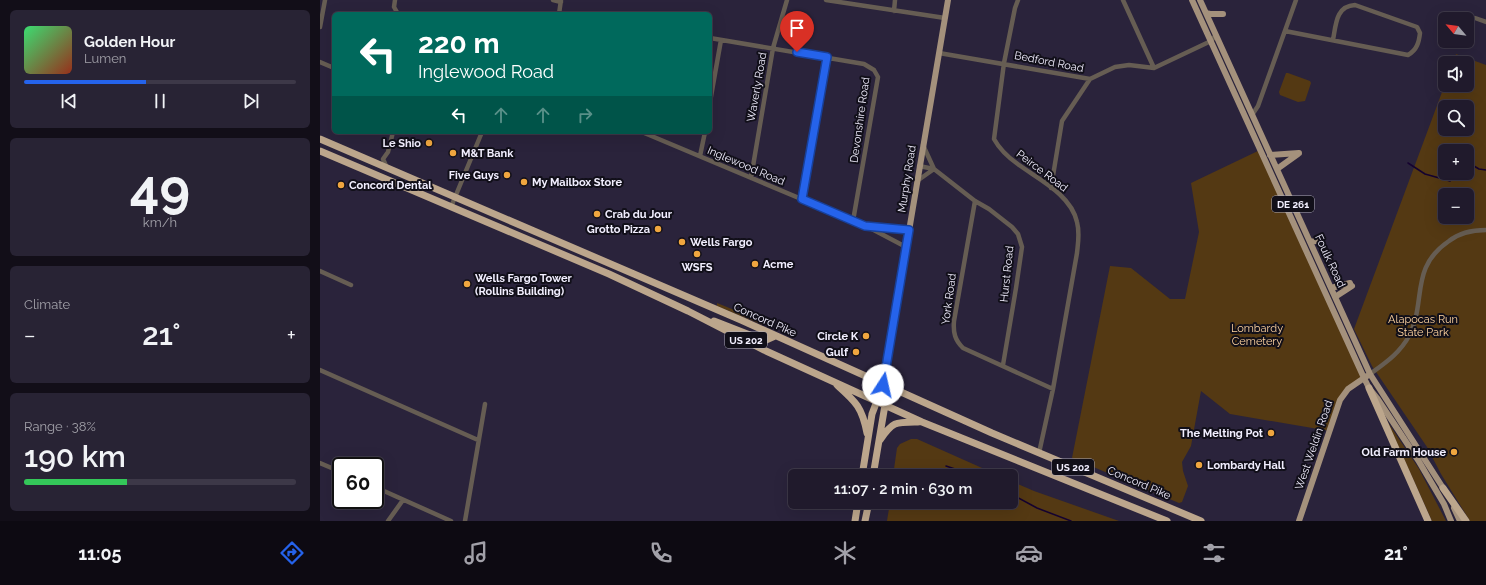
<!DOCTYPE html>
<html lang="en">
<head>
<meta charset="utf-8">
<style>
	body { margin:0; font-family:Raleway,sans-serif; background:#282334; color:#f1f3f6; height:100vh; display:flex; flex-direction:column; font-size:15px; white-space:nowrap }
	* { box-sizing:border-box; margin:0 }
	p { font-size:13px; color:#a2a1a9 }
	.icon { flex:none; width:22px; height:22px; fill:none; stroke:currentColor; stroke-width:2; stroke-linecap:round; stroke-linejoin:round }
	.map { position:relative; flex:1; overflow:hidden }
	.details { display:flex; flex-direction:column; gap:10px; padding:10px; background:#120e18; width:320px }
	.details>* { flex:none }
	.top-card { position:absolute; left:12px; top:12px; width:380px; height:122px; border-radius:6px; box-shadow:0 4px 16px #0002,0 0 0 1px #3d3848; background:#00695c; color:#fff; overflow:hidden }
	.needle { width:26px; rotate:299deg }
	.tools { position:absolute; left:1118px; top:12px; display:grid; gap:8px }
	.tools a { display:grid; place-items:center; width:36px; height:36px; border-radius:6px; background:#201a2c; box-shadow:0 4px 16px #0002,0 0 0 1px #3d3848; font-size:20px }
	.speed { position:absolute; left:12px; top:457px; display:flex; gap:8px; font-size:20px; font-weight:700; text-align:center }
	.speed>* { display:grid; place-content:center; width:52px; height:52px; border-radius:50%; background:#201a2c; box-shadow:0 4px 16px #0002,0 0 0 1px #3d3848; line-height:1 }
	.speed .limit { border:2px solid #111; border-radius:6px; background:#fff; color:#111 }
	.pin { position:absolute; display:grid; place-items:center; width:34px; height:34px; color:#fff; margin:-41px -17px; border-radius:50% 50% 50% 0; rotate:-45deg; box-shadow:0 0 4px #0007 }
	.pin .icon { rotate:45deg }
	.me { position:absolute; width:44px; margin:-22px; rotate:10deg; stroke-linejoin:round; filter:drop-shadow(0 0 3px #0008) }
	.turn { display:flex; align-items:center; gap:14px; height:84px; padding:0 20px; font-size:18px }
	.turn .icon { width:52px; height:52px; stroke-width:2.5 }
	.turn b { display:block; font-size:28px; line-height:34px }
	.lanes { display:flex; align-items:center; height:38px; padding:0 20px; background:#0003; justify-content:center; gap:20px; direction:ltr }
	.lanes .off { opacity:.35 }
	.big { font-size:30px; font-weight:600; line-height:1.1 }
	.details .card { flex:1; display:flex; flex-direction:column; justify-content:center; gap:6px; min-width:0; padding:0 14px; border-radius:6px; background:#282334 }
	.details .dial { align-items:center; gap:0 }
	.dial b { font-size:52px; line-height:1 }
	.song { display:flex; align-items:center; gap:12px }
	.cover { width:48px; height:48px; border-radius:6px; background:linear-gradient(135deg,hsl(140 70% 55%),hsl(10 70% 35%)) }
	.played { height:4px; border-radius:2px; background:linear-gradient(90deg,#2563eb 45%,#3d3848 45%) }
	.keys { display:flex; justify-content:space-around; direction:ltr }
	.heat { display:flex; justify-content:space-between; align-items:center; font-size:22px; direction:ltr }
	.charge { height:6px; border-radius:3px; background:linear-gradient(90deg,#34c759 38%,#3d3848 0) }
	.trip { position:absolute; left:468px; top:469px; width:230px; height:40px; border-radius:6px; background:#201a2c; box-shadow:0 4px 16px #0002,0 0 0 1px #3d3848; font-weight:600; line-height:40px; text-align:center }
	.tabs { display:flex; height:64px; justify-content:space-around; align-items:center; background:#0d0a12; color:#a2a1a9 }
	.tabs .icon { width:28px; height:28px }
	.tabs .on { color:#2563eb }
	.tabs b { font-size:18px; color:#f1f3f6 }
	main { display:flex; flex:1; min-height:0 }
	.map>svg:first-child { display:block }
</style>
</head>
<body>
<main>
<section class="details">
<div class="card">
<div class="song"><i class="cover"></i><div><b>Golden Hour</b><p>Lumen</p></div></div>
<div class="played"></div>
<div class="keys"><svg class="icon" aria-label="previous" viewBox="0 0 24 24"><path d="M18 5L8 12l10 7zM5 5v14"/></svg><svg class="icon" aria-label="pause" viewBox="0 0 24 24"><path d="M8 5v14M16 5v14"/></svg><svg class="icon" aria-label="next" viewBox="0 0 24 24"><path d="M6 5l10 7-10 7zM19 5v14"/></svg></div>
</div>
<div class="card dial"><b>49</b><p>km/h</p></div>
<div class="card"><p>Climate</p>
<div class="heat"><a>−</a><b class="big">21°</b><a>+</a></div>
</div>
<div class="card"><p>Range · 38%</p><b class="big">190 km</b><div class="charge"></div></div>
</section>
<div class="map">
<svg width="1166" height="521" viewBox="0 0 1166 521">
	<rect width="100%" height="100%" fill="#2a233b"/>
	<!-- green -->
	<path fill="#543913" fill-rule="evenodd" d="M1136,54L1166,65V521H1150L1121,474L1107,447L1052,366L1034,329L1125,84V85H1147V63H1133ZM1125,107H1147V129H1125ZM1125,151H1147V173H1125ZM1125,195H1147V217H1125Z
		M966,73H968L990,81L991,83L985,101L978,102L960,95L959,92Z
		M940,150L1044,378L1025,392L1010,431L910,414L881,391L871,446L862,462L863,471L868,486L862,502L859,503L752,458L790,266L811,268L850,299H865L879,232L871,183Z
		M397,303L444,322L445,324L443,325L397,306Z
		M1067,421L1099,469L1126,521H1112Z
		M591,439H597L680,476H573L577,448L580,444Z
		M691,481L714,491L799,521H567L570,502H691Z"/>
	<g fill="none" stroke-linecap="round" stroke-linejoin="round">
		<!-- stream -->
		<path stroke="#150230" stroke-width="1.5" d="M1147,162L1159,169L1166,170
			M1088,163L1105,174L1130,181L1136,173
			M626,466L656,476
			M691,494L717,508L751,521"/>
		<!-- minor -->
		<path stroke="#665d53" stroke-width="4.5" d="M75,0L74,7L78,14
			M233,0L241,2
			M506,0L625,18
			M698,0L695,8L684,63L674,139C680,150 689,158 699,165C720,180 751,195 757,222C760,233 758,243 757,253L733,389L719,453
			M803,0L834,68
			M574,11L575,0
			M239,14L241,0
			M1155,18L1166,22
			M0,27L5,0
			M965,31L1088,55C1097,50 1099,42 1100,33L1097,27L1035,5C1016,6 1016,24 1013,40
			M390,38L544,64L554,70L558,77L533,221
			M619,53L770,79L795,67L809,65L834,68L891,41L896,35
			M0,62L14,68
			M390,102L401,40
			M932,115L938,106L976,0
			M322,132L548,227L586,247
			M603,145L614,169
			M380,156L385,132
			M599,166L614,169L655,201L669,209L692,227L698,234L702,247L696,288L683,365
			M67,168L63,159L68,152L73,132
			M431,178L453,48L467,0
			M597,181L614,169
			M731,188L742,121L770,79
			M482,199L507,57
			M655,201L634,321C633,333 635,340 643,348L733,389
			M131,207L162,132
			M548,226L589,230
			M0,271L31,285
			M0,370L158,440
			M1050,374C1065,363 1080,353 1089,336C1107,301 1089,268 1129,241C1139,233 1153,230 1166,230
			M0,463L21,472
			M55,487L131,521
			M68,521L83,500
			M145,521L165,404"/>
		<!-- major -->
		<path stroke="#a4917c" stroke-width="6" d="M872,0L1044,378L1049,388L1057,398L1098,460L1124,504L1131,521
			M880,0L1050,374L1125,491
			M886,13L890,14H903
			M950,155L979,153
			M957,169L978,154
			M990,242L1001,240
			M1011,288L1030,283
			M1015,297L1032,286
			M563,385L628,0
			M1134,508L1140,521
			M979,521L1020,400L1028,389L1047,376"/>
		<!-- highway -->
		<path stroke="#bca68c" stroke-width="7" d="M0,139L421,320L672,433L881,521
			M0,151L289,274L368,311L446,351L602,422L847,521
			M394,321L443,340H446L455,336
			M517,385C536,402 542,407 547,433
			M1049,388L1108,521
			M560,440C573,421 576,422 598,422
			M542,476L552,414L563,385
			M553,476L565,405L563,385
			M1123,488L1146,521
			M535,521L538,502
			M545,521L549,502"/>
	</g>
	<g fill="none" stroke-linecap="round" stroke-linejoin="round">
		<!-- route casing -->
		<g stroke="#184099" stroke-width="10">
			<path id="route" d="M477,52L507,57L482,199L545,226L589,230L563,385"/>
		</g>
		<!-- route -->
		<use href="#route" stroke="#2563eb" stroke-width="7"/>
	</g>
	<!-- markers -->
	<g fill="#f0a63f" stroke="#110f19" stroke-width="1.5">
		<circle cx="109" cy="143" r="4"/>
		<circle cx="133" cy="153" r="4"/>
		<circle cx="187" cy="175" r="4"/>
		<circle cx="204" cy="182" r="4"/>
		<circle cx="21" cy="185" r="4"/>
		<circle cx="277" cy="214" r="4"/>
		<circle cx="338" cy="229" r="4"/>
		<circle cx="362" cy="242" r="4"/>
		<circle cx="377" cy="254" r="4"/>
		<circle cx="435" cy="264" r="4"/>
		<circle cx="147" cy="284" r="4"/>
		<circle cx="546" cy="336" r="4"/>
		<circle cx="536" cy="352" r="4"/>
		<circle cx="951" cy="433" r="4"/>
		<circle cx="1134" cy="452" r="4"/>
		<circle cx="879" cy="465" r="4"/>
	</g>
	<g text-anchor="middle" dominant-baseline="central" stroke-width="4" stroke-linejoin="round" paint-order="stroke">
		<!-- shield labels -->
		<g fill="#110f19" stroke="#aeacba" stroke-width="1">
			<rect x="952" y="196" width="42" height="16" rx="3"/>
			<rect x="405" y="332" width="42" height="16" rx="3"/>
			<rect x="732" y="459" width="42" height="16" rx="3"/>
		</g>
		<g font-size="10" font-weight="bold" fill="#f2efff">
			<text x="973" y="204">DE 261</text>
			<text x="426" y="340">US 202</text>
			<text x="753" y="467">US 202</text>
		</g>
		<!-- street labels -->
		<g font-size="11" fill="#f2efff" stroke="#110f19">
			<text transform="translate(729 62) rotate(11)">Bedford Road</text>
			<text transform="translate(437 87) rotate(-80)">Waverly Road</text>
			<text transform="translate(540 120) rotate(-82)">Devonshire Road</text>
			<text transform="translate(426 166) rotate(23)">Inglewood Road</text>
			<text transform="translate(722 171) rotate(37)">Peirce Road</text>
			<text transform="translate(587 179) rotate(-81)">Murphy Road</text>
			<text transform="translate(1010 261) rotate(65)">Foulk Road</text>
			<text transform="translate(687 274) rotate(-84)">Hurst Road</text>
			<text transform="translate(629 299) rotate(-82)">York Road</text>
			<text transform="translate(445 320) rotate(24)">Concord Pike</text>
			<text transform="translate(994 445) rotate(-71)">West Weldin Road</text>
			<text transform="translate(819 483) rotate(23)">Concord Pike</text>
		</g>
		<!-- poi labels -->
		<g font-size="11" font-weight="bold" fill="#f2efff" stroke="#110f19" text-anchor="start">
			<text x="101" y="143" text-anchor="end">Le Shio</text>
			<text x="141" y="153">M&amp;T Bank</text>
			<text x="179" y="175" text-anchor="end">Five Guys</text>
			<text x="212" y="182">My Mailbox Store</text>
			<text x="29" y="185">Concord Dental</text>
			<text x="285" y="214">Crab du Jour</text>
			<text x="330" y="229" text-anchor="end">Grotto Pizza</text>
			<text x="370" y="242">Wells Fargo</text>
			<text x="443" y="264">Acme</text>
			<text x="377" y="267" text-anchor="middle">WSFS</text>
			<text x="155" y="278">Wells Fargo Tower<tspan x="155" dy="13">(Rollins Building)</tspan></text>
			<text x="538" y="336" text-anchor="end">Circle K</text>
			<text x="528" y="352" text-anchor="end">Gulf</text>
			<text x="943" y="433" text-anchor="end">The Melting Pot</text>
			<text x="1126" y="452" text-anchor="end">Old Farm House</text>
			<text x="887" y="465">Lombardy Hall</text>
		</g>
		<!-- park labels -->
		<g font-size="11" fill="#ffd4a0" stroke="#110f19">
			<text x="1103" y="319">Alapocas Run<tspan x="1103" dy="13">State Park</tspan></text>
			<text x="937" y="328">Lombardy<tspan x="937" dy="13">Cemetery</tspan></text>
		</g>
	</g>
</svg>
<div class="tools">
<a><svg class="needle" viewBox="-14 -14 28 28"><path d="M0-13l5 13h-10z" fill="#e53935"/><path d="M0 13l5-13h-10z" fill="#a2a1a9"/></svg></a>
<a><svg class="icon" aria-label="sound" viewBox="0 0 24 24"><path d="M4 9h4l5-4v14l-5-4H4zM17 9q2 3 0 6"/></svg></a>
<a><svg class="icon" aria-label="search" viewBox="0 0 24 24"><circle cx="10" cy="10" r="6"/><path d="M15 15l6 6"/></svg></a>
<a>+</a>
<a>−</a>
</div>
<div class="speed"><div class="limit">60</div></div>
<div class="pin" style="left:477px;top:52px;background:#d93025"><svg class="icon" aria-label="arrive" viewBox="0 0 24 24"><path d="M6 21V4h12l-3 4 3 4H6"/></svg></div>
<svg class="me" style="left:563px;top:385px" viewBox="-20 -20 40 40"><circle r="19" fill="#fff"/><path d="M0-13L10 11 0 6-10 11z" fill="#2563eb"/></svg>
<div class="trip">11:07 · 2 min · 630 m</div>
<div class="top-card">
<div class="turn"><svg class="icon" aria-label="left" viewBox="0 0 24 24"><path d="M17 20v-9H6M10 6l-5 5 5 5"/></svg><div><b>220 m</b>Inglewood Road</div></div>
<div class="lanes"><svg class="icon" aria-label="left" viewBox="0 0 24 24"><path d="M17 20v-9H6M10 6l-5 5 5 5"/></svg><svg class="icon off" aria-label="ahead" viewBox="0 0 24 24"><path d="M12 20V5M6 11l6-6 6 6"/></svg><svg class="icon off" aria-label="ahead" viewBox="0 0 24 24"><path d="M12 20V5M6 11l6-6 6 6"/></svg><svg class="icon off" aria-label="right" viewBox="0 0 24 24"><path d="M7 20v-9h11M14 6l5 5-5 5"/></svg></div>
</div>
</div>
</main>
<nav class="tabs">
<b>11:05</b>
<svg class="icon on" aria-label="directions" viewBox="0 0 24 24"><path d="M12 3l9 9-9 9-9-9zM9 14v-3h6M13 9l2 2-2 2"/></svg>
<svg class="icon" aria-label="music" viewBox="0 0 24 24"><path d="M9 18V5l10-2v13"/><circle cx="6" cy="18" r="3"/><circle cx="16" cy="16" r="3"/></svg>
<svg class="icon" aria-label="phone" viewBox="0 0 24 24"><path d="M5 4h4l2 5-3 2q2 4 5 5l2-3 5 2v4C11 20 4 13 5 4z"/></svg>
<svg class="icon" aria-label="climate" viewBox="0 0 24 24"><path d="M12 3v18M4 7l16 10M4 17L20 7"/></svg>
<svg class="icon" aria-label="car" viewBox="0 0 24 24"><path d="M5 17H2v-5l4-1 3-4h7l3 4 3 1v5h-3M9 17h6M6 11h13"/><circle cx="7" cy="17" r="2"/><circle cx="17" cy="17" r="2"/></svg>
<svg class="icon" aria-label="filters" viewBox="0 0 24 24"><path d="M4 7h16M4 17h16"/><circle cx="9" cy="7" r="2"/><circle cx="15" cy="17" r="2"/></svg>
<b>21°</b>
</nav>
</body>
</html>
